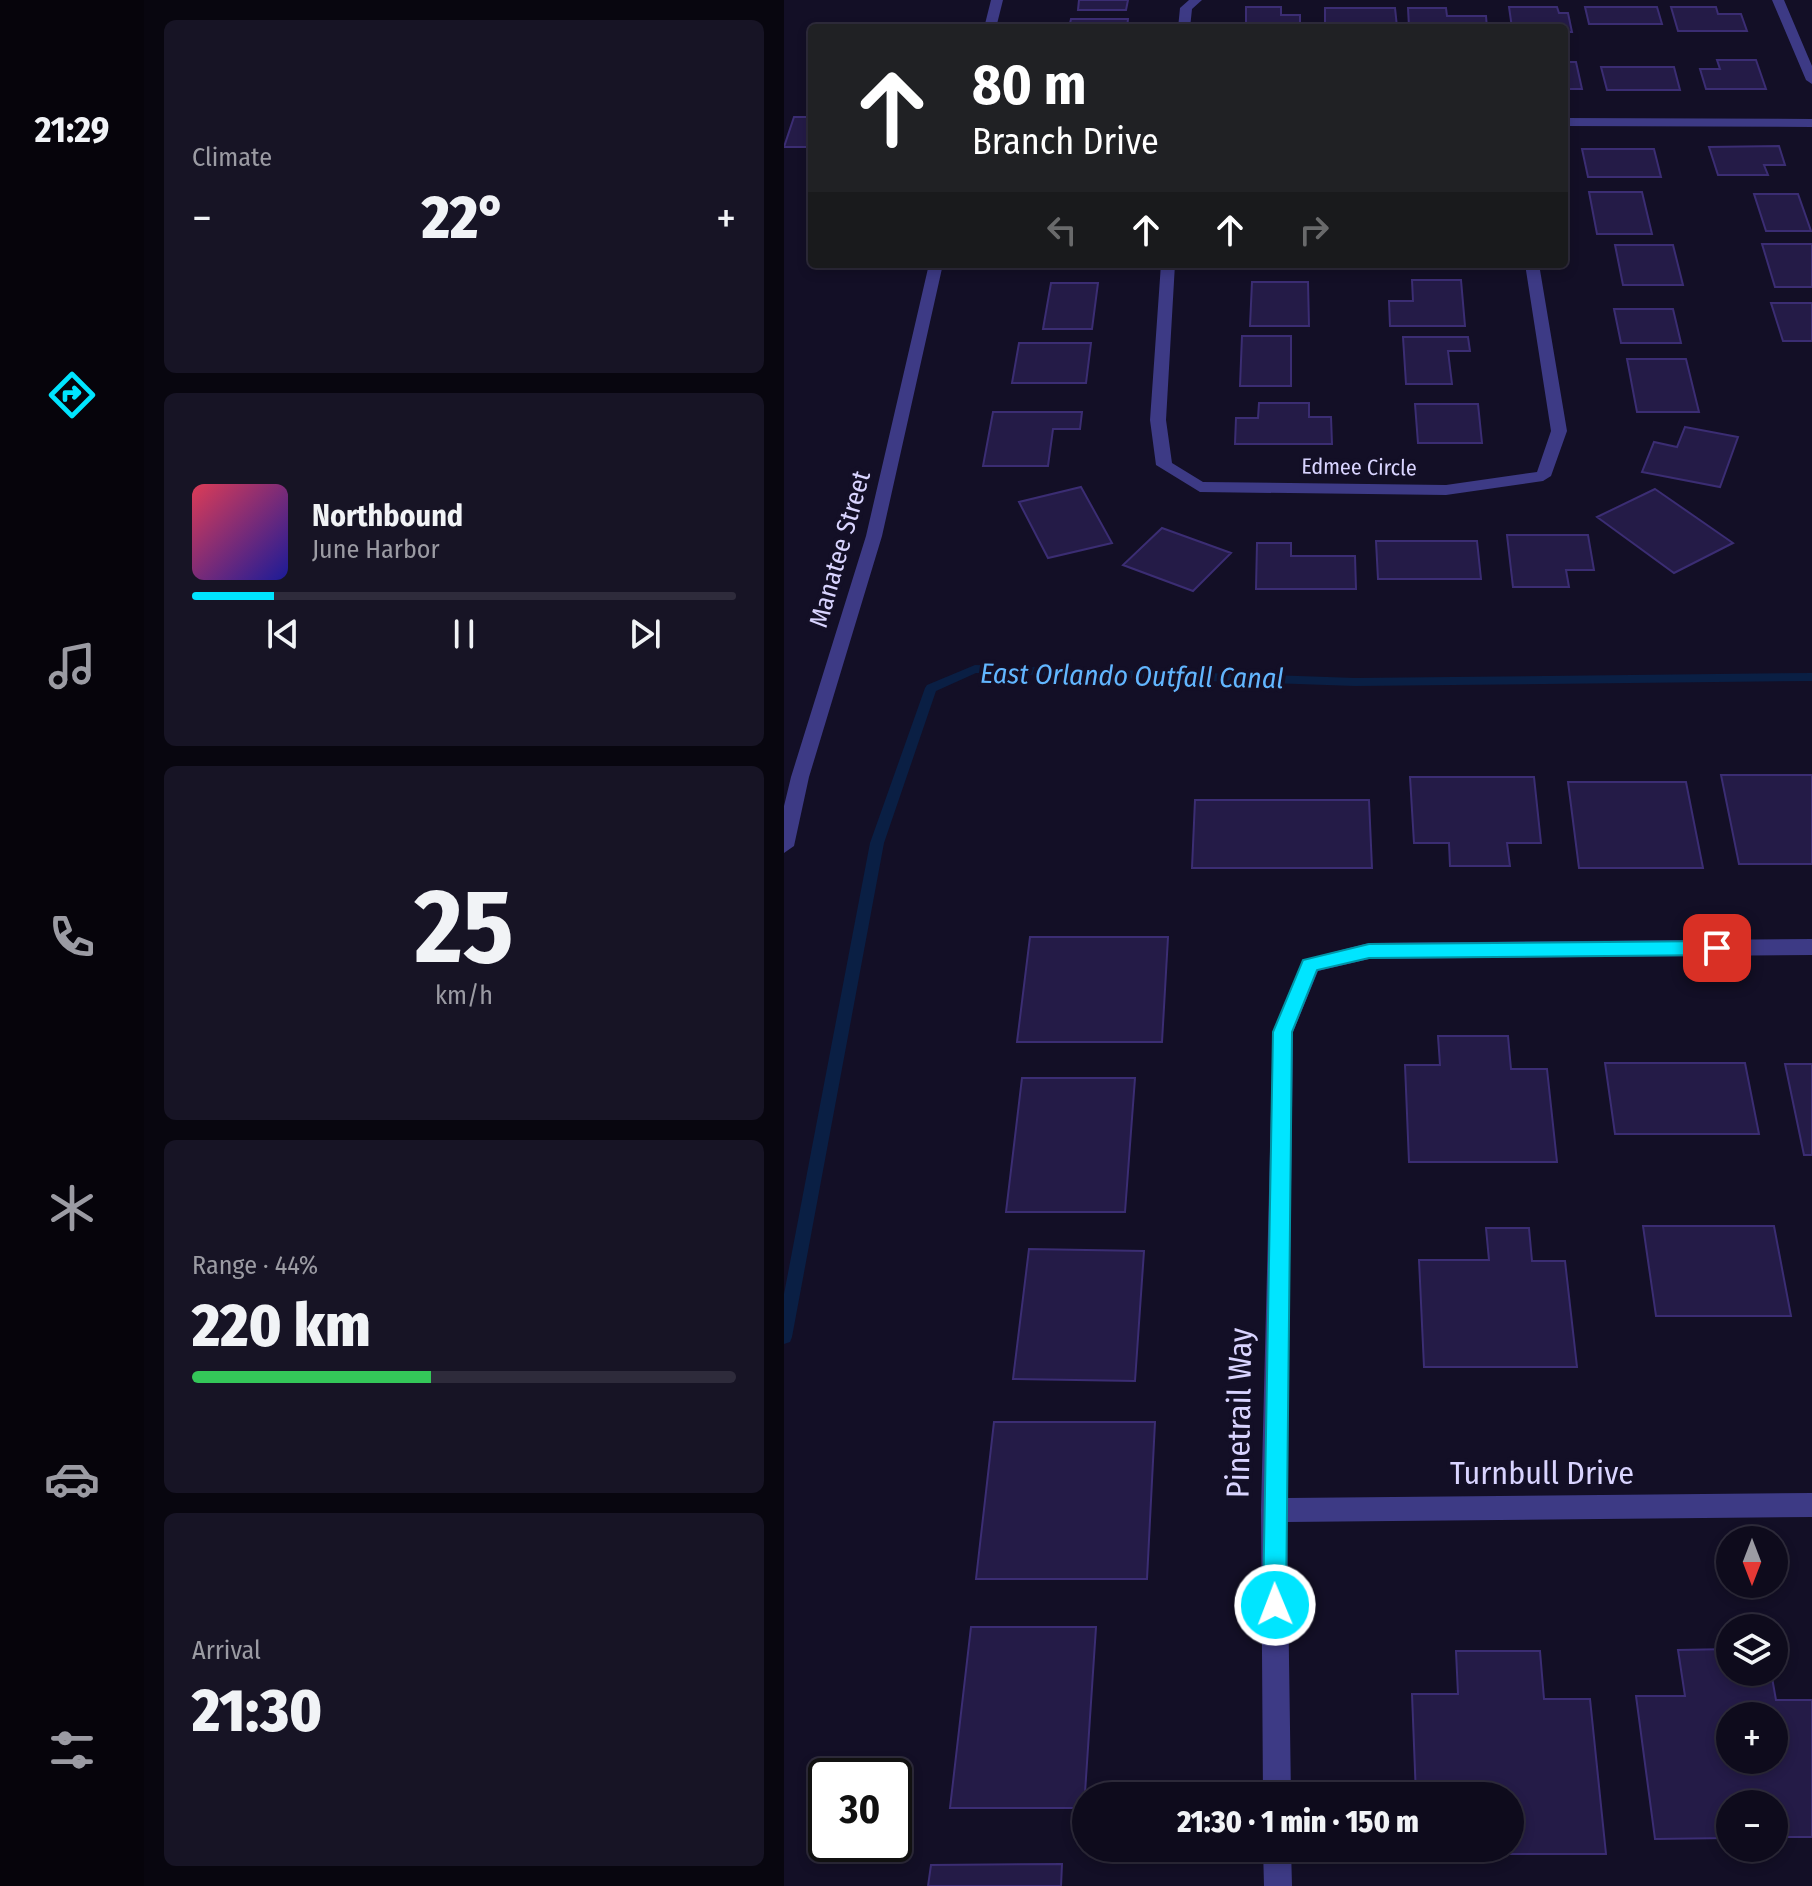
<!DOCTYPE html>
<html lang="en">
<head>
<meta charset="utf-8">
<style>
	body { margin:0; font-family:"Fira Sans Condensed",sans-serif; background:#171425; color:#f1f3f6; height:100vh; display:flex; flex-direction:column; font-size:30px; white-space:nowrap }
	* { box-sizing:border-box; margin:0 }
	p { font-size:26px; color:#9b9ba3 }
	.icon { flex:none; width:44px; height:44px; fill:none; stroke:currentColor; stroke-width:2; stroke-linecap:round; stroke-linejoin:round }
	.map { position:relative; flex:1; overflow:hidden }
	.sheet { display:flex; flex-direction:column; gap:20px; padding:20px; background:#08060f; width:640px }
	.sheet>* { flex:none }
	.banner { position:absolute; left:24px; top:24px; width:760px; height:244px; border-radius:8px; box-shadow:0 4px 12px #0003,0 0 0 2px #2e2b3b; background:#202124; color:#fff; overflow:hidden }
	.needle { width:52px; rotate:180deg }
	.fabs { position:absolute; left:932px; top:1526px; display:grid; gap:16px }
	.fabs a { display:grid; place-items:center; width:72px; height:72px; border-radius:50%; background:#0e0b1c; box-shadow:0 4px 12px #0003,0 0 0 2px #2e2b3b; font-size:40px }
	.speed { position:absolute; left:24px; top:1758px; display:flex; gap:16px; font-size:40px; font-weight:700; text-align:center }
	.speed>* { display:grid; place-content:center; width:104px; height:104px; border-radius:50%; background:#0e0b1c; box-shadow:0 4px 12px #0003,0 0 0 2px #2e2b3b; line-height:1 }
	.speed .limit { border:4px solid #111; border-radius:12px; background:#fff; color:#111 }
	.pin { position:absolute; display:grid; place-items:center; width:68px; height:68px; color:#fff; margin:-34px; border-radius:16px; box-shadow:0 4px 12px #0006 }
	.me { position:absolute; width:88px; margin:-44px; rotate:359deg; stroke-linejoin:round; filter:drop-shadow(0 0 6px #0008) }
	.turn { display:flex; align-items:center; gap:28px; height:168px; padding:0 32px; font-size:36px }
	.turn .icon { width:104px; height:104px; stroke-width:2.5 }
	.turn b { display:block; font-size:56px; line-height:68px }
	.lanes { display:flex; align-items:center; height:76px; padding:0 32px; background:#0003; justify-content:center; gap:40px; direction:ltr }
	.lanes .off { opacity:.35 }
	.big { font-size:60px; font-weight:800; line-height:1.1 }
	.sheet .card { flex:1; display:flex; flex-direction:column; justify-content:center; gap:12px; min-width:0; padding:0 28px; border-radius:12px; background:#171425 }
	.sheet .dial { align-items:center; gap:0 }
	.dial b { font-size:104px; line-height:1 }
	.song { display:flex; align-items:center; gap:24px }
	.cover { width:96px; height:96px; border-radius:12px; background:linear-gradient(135deg,hsl(350 70% 55%),hsl(240 70% 35%)) }
	.played { height:8px; border-radius:4px; background:linear-gradient(90deg,#00e5ff 15%,#2e2b3b 15%) }
	.keys { display:flex; justify-content:space-around; direction:ltr }
	.heat { display:flex; justify-content:space-between; align-items:center; font-size:44px; direction:ltr }
	.charge { height:12px; border-radius:6px; background:linear-gradient(90deg,#34c759 44%,#2e2b3b 0) }
	.trip { position:absolute; left:288px; top:1782px; width:452px; height:80px; border-radius:40px; background:#0e0b1c; box-shadow:0 4px 12px #0003,0 0 0 2px #2e2b3b; font-weight:800; line-height:80px; text-align:center }
	main { display:flex; flex:1; min-height:0 }
	.menu { display:flex; flex-direction:column; width:144px; justify-content:space-around; align-items:center; background:#06040b; color:#9b9ba3 }
	.menu .icon { width:56px; height:56px }
	.menu .current { color:#00e5ff }
	.menu b { font-size:36px; color:#f1f3f6 }
	.map>svg:first-child { display:block }
</style>
</head>
<body>
<main>
<nav class="menu">
<b>21:29</b>
<svg class="icon current" aria-label="directions" viewBox="0 0 24 24"><path d="M12 3l9 9-9 9-9-9zM9 14v-3h6M13 9l2 2-2 2"/></svg>
<svg class="icon" aria-label="music" viewBox="0 0 24 24"><path d="M9 18V5l10-2v13"/><circle cx="6" cy="18" r="3"/><circle cx="16" cy="16" r="3"/></svg>
<svg class="icon" aria-label="phone" viewBox="0 0 24 24"><path d="M5 4h4l2 5-3 2q2 4 5 5l2-3 5 2v4C11 20 4 13 5 4z"/></svg>
<svg class="icon" aria-label="climate" viewBox="0 0 24 24"><path d="M12 3v18M4 7l16 10M4 17L20 7"/></svg>
<svg class="icon" aria-label="car" viewBox="0 0 24 24"><path d="M5 17H2v-5l4-1 3-4h7l3 4 3 1v5h-3M9 17h6M6 11h13"/><circle cx="7" cy="17" r="2"/><circle cx="17" cy="17" r="2"/></svg>
<svg class="icon" aria-label="filters" viewBox="0 0 24 24"><path d="M4 7h16M4 17h16"/><circle cx="9" cy="7" r="2"/><circle cx="15" cy="17" r="2"/></svg>
</nav>
<section class="sheet">
<div class="card"><p>Climate</p>
<div class="heat"><a>−</a><b class="big">22°</b><a>+</a></div>
</div>
<div class="card">
<div class="song"><i class="cover"></i><div><b>Northbound</b><p>June Harbor</p></div></div>
<div class="played"></div>
<div class="keys"><svg class="icon" aria-label="previous" viewBox="0 0 24 24"><path d="M18 5L8 12l10 7zM5 5v14"/></svg><svg class="icon" aria-label="pause" viewBox="0 0 24 24"><path d="M8 5v14M16 5v14"/></svg><svg class="icon" aria-label="next" viewBox="0 0 24 24"><path d="M6 5l10 7-10 7zM19 5v14"/></svg></div>
</div>
<div class="card dial"><b>25</b><p>km/h</p></div>
<div class="card"><p>Range · 44%</p><b class="big">220 km</b><div class="charge"></div></div>
<div class="card"><p>Arrival</p><b class="big">21:30</b></div>
</section>
<div class="map">
<svg width="1028" height="1886" viewBox="0 0 1028 1886">
	<rect width="100%" height="100%" fill="#130f26"/>
	<g fill="none" stroke-linecap="round" stroke-linejoin="round">
		<!-- stream -->
		<path fill="#0a1f44" fill-rule="evenodd" d="M191,665L571,678L1028,673V681L571,686L192,673L152,691L100,843L8,1337L6,1342L0,1344V1294L86,843L141,688L143,685Z"/>
	</g>
	<!-- building -->
	<path fill="#241b47" stroke="#3b2d73" stroke-width="2" fill-rule="evenodd" d="M295,0H344L342,10H294Z
		M462,7H497V15H516V28H462Z
		M725,7H773L775,13H784L788,32H780V28H728Z
		M801,7H873L878,24H805Z
		M887,7H932L934,14H957L963,31H894Z
		M541,8H611L613,27H541Z
		M624,8H662L663,16H702L703,28L625,27Z
		M287,19H344L343,28H285Z
		M933,60H972L982,89H922L916,69H936Z
		M780,62H792L798,89H780Z
		M817,67H890L896,90H823Z
		M10,117H28V147H0Z
		M995,146L1001,165H980L984,175H934L925,147Z
		M798,149H870L877,177H804Z
		M805,192H858L868,234H813Z
		M970,194H1014L1027,231H982Z
		M978,244H1028V287H991Z
		M831,245H889L899,285H839Z
		M247,264H295L294,267H246Z
		M461,264H515V268H461Z
		M620,264H676L677,267H620Z
		M628,280H677L681,326H606L605,301H629Z
		M468,282H524L525,326H466Z
		M267,283H314L308,329H259Z
		M987,303H1028V341H999Z
		M830,309H889L897,343H837Z
		M458,336H507V386H456Z
		M619,337H684L686,351H664L668,384H622Z
		M235,343H307L302,383H228Z
		M843,359H902L915,412H853Z
		M475,403H525V417H547L548,444H451L452,418H474Z
		M631,404H694L698,443H634Z
		M209,412H298L296,429H269L264,466H199Z
		M901,427L954,437L936,487L858,472L870,442L893,447Z
		M297,487L328,543L264,558L235,502Z
		M871,489L949,543L890,573L813,517Z
		M378,528L447,553L409,591L339,565Z
		M723,535H804L810,570H782L785,587H729Z
		M592,541H693L697,579H594Z
		M473,543H507V556H571L572,589H472Z
		M937,775H1028V864H955Z
		M626,777H750L757,843H723L726,866H666L665,843H630Z
		M784,782H902L919,868H795Z
		M411,800H585L588,868H408Z
		M246,937H384L378,1042H233Z
		M654,1036H724L727,1069H763L773,1162H625L621,1065H656Z
		M821,1063H961L975,1134H831Z
		M1001,1064H1028V1155H1020Z
		M238,1078H351L341,1212H222Z
		M859,1226H990L1007,1316H872Z
		M702,1228H745L748,1261H781L793,1367H640L635,1260H705Z
		M245,1249L360,1251L351,1381L229,1379Z
		M210,1422H371L363,1579H192Z
		M187,1627H312L300,1808H166Z
		M946,1649V1672H987L992,1700H1028V1837H990V1804H946V1838L871,1839L852,1696H901L894,1650ZM946,1716H990V1760H946Z
		M672,1651H756L760,1699H806L822,1854H635L634,1848H726V1796H632L628,1694H674Z
		M278,1864L277,1886H144L147,1865Z"/>
	<g fill="none" stroke-linecap="round" stroke-linejoin="round">
		<!-- minor -->
		<path fill="#3d3a85" fill-rule="evenodd" d="M207,0H219L212,28H200Z
			M405,0H418L408,9L406,28H394L396,8Z
			M988,0H1000L1028,66V84L1022,80Z
			M780,118L1028,119V127L780,126Z
			M145,264H159L98,536L25,777L10,846L0,853V806L7,777L82,536Z
			M377,264H391L382,420L388,463L419,482L662,485L753,472L767,431L741,264H755L783,431L767,476L759,481L662,495L416,492L372,465L366,420Z
			M1028,939V955L585,959L534,971L509,1032L503,1498L1028,1493V1517L503,1522L507,1796H479L477,1510L489,1032L519,960L585,943Z
			M479,1848H507L508,1886H480Z"/>
	</g>
	<!-- route -->
	<path fill="#00e5ff" stroke="#0095a6" stroke-width="2" d="M933,941L942,948L933,955L585,958L533,970L508,1032L502,1605L499,1613L491,1617L482,1613L479,1605L489,1032L519,960L585,944Z"/>
	<g text-anchor="middle" dominant-baseline="central" stroke-width="8" stroke-linejoin="round" paint-order="stroke">
		<!-- far-street labels -->
		<g font-size="22" fill="#d9d4ff" stroke="#130f26">
			<text transform="translate(575 467) rotate(1)">Edmee Circle</text>
		</g>
		<!-- street labels -->
		<g font-size="26" fill="#d9d4ff" stroke="#130f26">
			<text transform="translate(56 549) rotate(-74)">Manatee Street</text>
		</g>
		<!-- water labels -->
		<g font-size="28" font-style="italic" fill="#62b6ff" stroke="#130f26">
			<text transform="translate(348 676) rotate(1)">East Orlando Outfall Canal</text>
		</g>
		<!-- near-street labels -->
		<g font-size="32" fill="#d9d4ff" stroke="#130f26">
			<text transform="translate(455 1413) rotate(-89)">Pinetrail Way</text>
			<text x="758" y="1473">Turnbull Drive</text>
		</g>
	</g>
</svg>
<div class="fabs">
<a><svg class="needle" viewBox="-14 -14 28 28"><path d="M0-13l5 13h-10z" fill="#e53935"/><path d="M0 13l5-13h-10z" fill="#9b9ba3"/></svg></a>
<a><svg class="icon" aria-label="layers" viewBox="0 0 24 24"><path d="M12 4l9 5-9 5-9-5zM3 14l9 5 9-5"/></svg></a>
<a>+</a>
<a>−</a>
</div>
<div class="speed"><div class="limit">30</div></div>
<div class="pin" style="left:933px;top:948px;background:#d93025"><svg class="icon" aria-label="arrive" viewBox="0 0 24 24"><path d="M6 21V4h12l-3 4 3 4H6"/></svg></div>
<svg class="me" style="left:491px;top:1605px" viewBox="-20 -20 40 40"><circle r="17" fill="#00e5ff" stroke="#fff" stroke-width="3"/><path d="M0-11L8 9 0 5-8 9z" fill="#fff"/></svg>
<div class="trip">21:30 · 1 min · 150 m</div>
<div class="banner">
<div class="turn"><svg class="icon" aria-label="ahead" viewBox="0 0 24 24"><path d="M12 20V5M6 11l6-6 6 6"/></svg><div><b>80 m</b>Branch Drive</div></div>
<div class="lanes"><svg class="icon off" aria-label="left" viewBox="0 0 24 24"><path d="M17 20v-9H6M10 6l-5 5 5 5"/></svg><svg class="icon" aria-label="ahead" viewBox="0 0 24 24"><path d="M12 20V5M6 11l6-6 6 6"/></svg><svg class="icon" aria-label="ahead" viewBox="0 0 24 24"><path d="M12 20V5M6 11l6-6 6 6"/></svg><svg class="icon off" aria-label="right" viewBox="0 0 24 24"><path d="M7 20v-9h11M14 6l5 5-5 5"/></svg></div>
</div>
</div>
</main>
</body>
</html>
